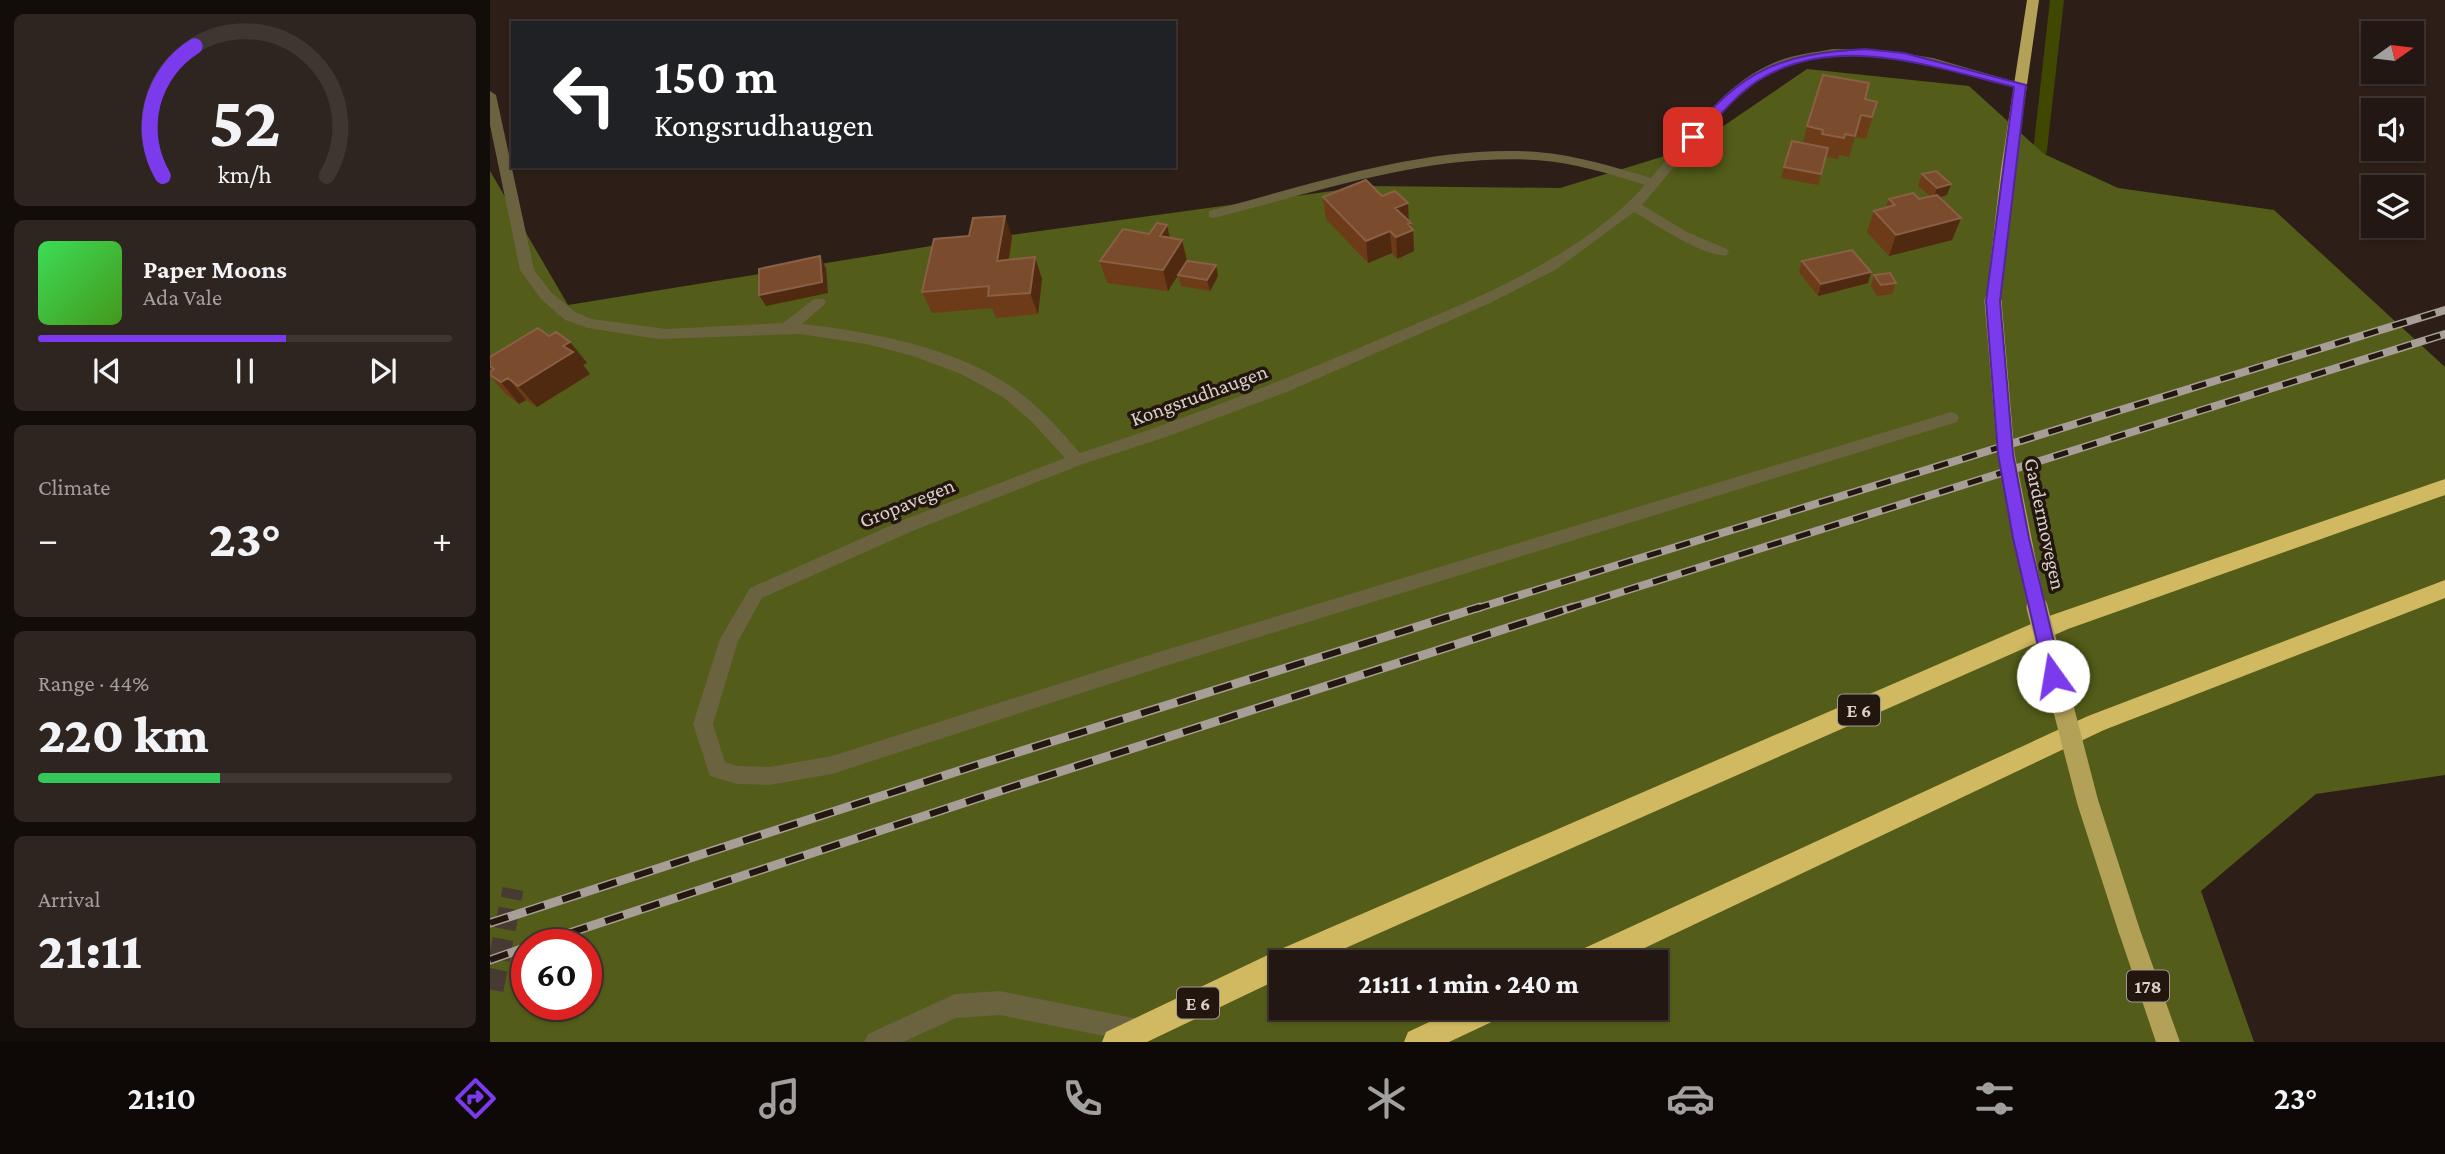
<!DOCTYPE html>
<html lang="en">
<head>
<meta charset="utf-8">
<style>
	body { margin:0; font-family:"Crimson Pro",serif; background:#2e2420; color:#f1f3f6; height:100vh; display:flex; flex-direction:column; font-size:26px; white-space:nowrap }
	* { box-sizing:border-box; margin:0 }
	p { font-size:23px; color:#a29f9f }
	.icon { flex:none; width:38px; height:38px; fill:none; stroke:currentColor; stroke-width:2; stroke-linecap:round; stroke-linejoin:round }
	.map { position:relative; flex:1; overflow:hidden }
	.side { display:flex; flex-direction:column; gap:14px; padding:14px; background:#130d0a; width:490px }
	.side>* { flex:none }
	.top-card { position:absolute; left:21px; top:21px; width:665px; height:147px; border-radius:0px; box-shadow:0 2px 5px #0004,0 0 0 2px #3f3632; background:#202124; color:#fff; overflow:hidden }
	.needle { width:46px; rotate:76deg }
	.tools { position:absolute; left:1871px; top:21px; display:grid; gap:14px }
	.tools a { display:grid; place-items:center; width:63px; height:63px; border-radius:0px; background:#221712; box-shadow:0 2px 5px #0004,0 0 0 2px #3f3632; font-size:35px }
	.speed { position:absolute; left:21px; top:929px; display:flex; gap:14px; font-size:35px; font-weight:700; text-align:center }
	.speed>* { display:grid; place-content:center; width:91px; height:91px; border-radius:50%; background:#221712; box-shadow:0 2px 5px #0004,0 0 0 2px #3f3632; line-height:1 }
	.speed .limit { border:10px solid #d22; background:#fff; color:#111 }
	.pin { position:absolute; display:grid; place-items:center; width:60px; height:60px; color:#fff; margin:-30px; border-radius:14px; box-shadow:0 4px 10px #0006 }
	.me { position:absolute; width:77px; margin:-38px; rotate:347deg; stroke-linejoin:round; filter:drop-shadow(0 0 5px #0008) }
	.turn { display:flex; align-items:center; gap:24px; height:147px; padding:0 28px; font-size:32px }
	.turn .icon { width:91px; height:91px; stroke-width:2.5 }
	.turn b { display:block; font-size:49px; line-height:60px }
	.big { font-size:52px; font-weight:800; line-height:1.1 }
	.side .tile { flex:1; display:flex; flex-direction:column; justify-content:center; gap:10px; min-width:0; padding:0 24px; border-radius:10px; background:#2e2420 }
	.side .dial { align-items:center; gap:0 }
	.dial svg { height:182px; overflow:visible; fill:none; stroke:#3f3632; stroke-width:7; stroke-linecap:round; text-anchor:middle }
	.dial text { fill:#f1f3f6; stroke:none }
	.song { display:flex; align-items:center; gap:21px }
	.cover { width:84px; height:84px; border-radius:10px; background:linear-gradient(135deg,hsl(130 70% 55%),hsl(100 70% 35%)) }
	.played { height:7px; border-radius:4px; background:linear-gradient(90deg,#7c3aed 60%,#3f3632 60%) }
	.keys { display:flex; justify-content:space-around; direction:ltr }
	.heat { display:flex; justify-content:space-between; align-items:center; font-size:38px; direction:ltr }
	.charge { height:10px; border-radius:5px; background:linear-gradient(90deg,#34c759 44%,#3f3632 0) }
	.trip { position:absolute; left:779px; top:950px; width:399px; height:70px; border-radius:0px; background:#221712; box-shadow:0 2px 5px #0004,0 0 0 2px #3f3632; font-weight:800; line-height:70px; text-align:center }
	.tabs { display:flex; height:112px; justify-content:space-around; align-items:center; background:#0e0907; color:#a29f9f }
	.tabs .icon { width:49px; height:49px }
	.tabs .current { color:#7c3aed }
	.tabs b { font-size:32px; color:#f1f3f6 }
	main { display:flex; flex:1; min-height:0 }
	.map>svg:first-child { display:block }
</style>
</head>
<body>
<main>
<section class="side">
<div class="tile dial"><svg viewBox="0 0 100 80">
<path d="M14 69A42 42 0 1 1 86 69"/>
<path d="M14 69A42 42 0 0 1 28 12" stroke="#7c3aed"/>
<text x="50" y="56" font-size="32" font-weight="700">52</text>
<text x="50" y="72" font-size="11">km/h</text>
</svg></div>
<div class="tile">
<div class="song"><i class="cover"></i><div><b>Paper Moons</b><p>Ada Vale</p></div></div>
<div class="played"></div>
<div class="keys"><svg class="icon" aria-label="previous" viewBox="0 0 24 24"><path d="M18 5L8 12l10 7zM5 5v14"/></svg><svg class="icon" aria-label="pause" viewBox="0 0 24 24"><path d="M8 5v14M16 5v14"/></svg><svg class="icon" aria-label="next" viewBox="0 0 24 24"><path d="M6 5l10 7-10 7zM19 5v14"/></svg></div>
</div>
<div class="tile"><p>Climate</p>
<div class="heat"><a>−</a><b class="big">23°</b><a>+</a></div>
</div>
<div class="tile"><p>Range · 44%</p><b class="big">220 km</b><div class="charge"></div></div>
<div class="tile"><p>Arrival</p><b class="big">21:11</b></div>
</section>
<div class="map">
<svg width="1955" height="1042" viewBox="0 0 1955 1042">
	<rect width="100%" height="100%" fill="#2d1f18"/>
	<!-- green -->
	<path fill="#3f4700" d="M1560,0H1574L1557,150L1543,209V152Z"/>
	<!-- forest -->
	<path fill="#535c19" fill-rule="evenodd" d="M1317,69L1479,86L1554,154L1628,188L1784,210L1955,367V775L1826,794L1711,891L1764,1042H0V171L78,305L447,245L879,186L1070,188L1201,148ZM37,945H96V1004H37ZM791,962H1166V1008H791Z"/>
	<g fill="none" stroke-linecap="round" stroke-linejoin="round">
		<!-- minor-tunnel -->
		<path stroke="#473a33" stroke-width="21" stroke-dasharray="21 10" stroke-linecap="butt" d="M3,990L23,889"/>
		<!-- minor -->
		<path fill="#6b6240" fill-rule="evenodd" d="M1343,49L1391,50L1443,58L1536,85L1530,89C1451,69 1342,30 1267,82C1228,109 1184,169 1152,205L1197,232L1237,249L1239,252L1237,255C1217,259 1163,223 1144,212L1067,269L1000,303L797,392L676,437L593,464L425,530L272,598L248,641L223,724L235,762L247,766L279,767L342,756L672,651L1461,412L1467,414L1469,418L1467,422L672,667L342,774L279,785L247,784L220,776L203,724L230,639L260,588L413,520L575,458L541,421L513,397L471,374L423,356L376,344L310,334L168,339L98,328L75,320L51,299L30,270L0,125V91L6,95L44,270L61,292L85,312L102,319L176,329L293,323L324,299H334L336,302L334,305L312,324C383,332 465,347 525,389C550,407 570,430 590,453C696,419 798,379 899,335C987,298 1091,257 1155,185C1120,174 1083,162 1045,160C936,154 828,192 724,218L719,217V211C824,184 937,144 1047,152C1086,155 1124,167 1161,178C1196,139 1231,87 1279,65C1299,55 1321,53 1343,49Z
			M510,991L648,1019L656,1023L660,1031L656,1039L644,1042L510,1015L466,1018L413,1042H374L378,1034L465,994Z"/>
		<!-- major -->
		<path fill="#b4a158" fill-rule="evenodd" d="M1537,0H1549L1525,169L1510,301L1503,306L1496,301L1511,169Z
			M1639,919L1647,922L1650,930L1690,1042H1666L1628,930L1631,922Z"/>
		<!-- highway -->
		<path fill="#d1b961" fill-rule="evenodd" d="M1955,479V495L1578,629L824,962H791V978L657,1042H612L616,1032L784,952L1562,615Z
			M1955,580V598L1614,730L1125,962H1083L1086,952L1598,716Z
			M969,1008H1014L1010,1018L959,1042H914L918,1032Z"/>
		<!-- rail-far1 casing -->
		<g stroke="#a89e98" stroke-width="8">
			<path id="rail-far1" d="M985,609L1955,310
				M1077,609L1955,334"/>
		</g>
		<!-- rail casing -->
		<g stroke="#a89e98" stroke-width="9">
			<path id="rail" d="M0,923L487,765L990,607
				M43,945L519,788L1083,607
				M0,960L37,947"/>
		</g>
		<!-- rail-far1 -->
		<use href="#rail-far1" stroke="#23160f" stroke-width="5" stroke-dasharray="15" stroke-linecap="butt"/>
		<!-- rail -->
		<use href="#rail" stroke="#23160f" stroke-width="6" stroke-dasharray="19" stroke-linecap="butt"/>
		<!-- major-bridge-far1 -->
		<path stroke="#b4a158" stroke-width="17" d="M1503,301L1516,454L1547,609"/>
		<!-- major-bridge -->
		<path stroke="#b4a158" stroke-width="21" d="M1547,607L1598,803L1639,930"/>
	</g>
	<!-- wall -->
	<path fill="#6e3b18" d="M1375,99L1387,102L1376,139L1365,137L1359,157L1349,155L1348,159L1336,157L1328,185L1291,178L1294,167L1313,143L1317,126Z
		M1432,174L1457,195L1450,197L1471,218L1462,240L1399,256L1377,232L1384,211L1396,207L1399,199H1429L1440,196L1428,186Z
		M833,197L921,223V227L923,230L924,251L907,259L902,253L878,263L836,219Z
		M522,237L519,260L552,279L548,314L506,318L502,308L442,313L432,292Z
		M680,238L692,240L697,261L728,276L720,291L691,286L688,275L678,291L617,283L610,261Z
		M1312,261L1381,272L1378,283L1328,296L1309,272Z
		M1384,275L1406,283L1402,294L1387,296L1381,286Z
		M59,336L80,342L97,363L93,365L100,374L47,407L36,400L29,404L16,394L0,376V357Z"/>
	<!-- shaded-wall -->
	<path fill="#4f2910" d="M1461,184L1457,195L1443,199L1447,188Z
		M918,203L919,224L921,223V230H923L924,251L907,259L905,208Z
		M515,216L522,237L515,282L507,261Z
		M1471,218L1462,240L1399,256L1406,235Z
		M677,225L682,247L670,236Z
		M900,231L902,253L878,263L876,241Z
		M692,240L697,261L678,291L673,270Z
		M330,256L336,268L338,293L276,306L269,295Z
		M545,257L552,279L548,314L540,293Z
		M726,265L728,276L720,291L717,280Z
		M1381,272L1378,283L1328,296L1331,284Z
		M80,342L97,363L93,365L100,374L47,407L28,386L73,346Z
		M18,378L36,400L29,404L11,382Z"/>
	<!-- building -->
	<path fill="#7a4b2c" stroke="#896045" stroke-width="2" d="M1333,75L1379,83L1375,99L1387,102L1382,117L1371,115L1365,136L1355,134L1354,138L1332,134L1333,130L1317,126Z
		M1302,141L1338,148L1331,174L1294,167Z
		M1446,171L1461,184L1447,188L1432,174Z
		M876,180L892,196L905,191L918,203L905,208L921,223L918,224L923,230L906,237L900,231L876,241L833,197Z
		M1423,193L1429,199L1447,195L1471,218L1406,235L1384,211L1405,205L1399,199Z
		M515,216L507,261L545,257L540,293L498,296L499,286L432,292L444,239L479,236L483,218Z
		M667,223L677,225L670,236L692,240L673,270L610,261L633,229L659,234Z
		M1362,250L1381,272L1331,284L1312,261Z
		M330,256L332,282L269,295V269Z
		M697,261L726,265L717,280L688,275Z
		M1400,273L1406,283L1391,285L1384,275Z
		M48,328L59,336L66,332L80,342L73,346L83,352L28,386L18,378L11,382L0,375V372L4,369L0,366V357Z"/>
	<!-- route -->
	<path fill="#7c3aed" stroke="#51269a" stroke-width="2" d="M1375,49L1414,53L1536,85L1510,301L1523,454L1539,538L1572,676L1570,681L1563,683L1557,681L1555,676L1523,538L1508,454L1496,301L1524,87C1444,67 1346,32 1269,80C1245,95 1227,119 1208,140L1198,137C1252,69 1290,54 1375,49Z"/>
	<g text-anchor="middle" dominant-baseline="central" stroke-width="7" stroke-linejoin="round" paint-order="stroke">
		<!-- shield labels -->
		<g fill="#23160f" stroke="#a39993" stroke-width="2">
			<rect x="1348" y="694.5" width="42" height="31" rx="5"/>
			<rect x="1637" y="970.5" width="42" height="31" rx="5"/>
			<rect x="687" y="987.5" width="42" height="31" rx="5"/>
		</g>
		<g font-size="19" font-weight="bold" fill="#dad1cb">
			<text x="1369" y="710">E 6</text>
			<text x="1658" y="986">178</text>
			<text x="708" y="1003">E 6</text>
		</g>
		<!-- street labels -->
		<g font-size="21" fill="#dad1cb" stroke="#23160f">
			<text transform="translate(709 395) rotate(-20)">Kongsrudhaugen</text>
			<text transform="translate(417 503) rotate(-22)">Gropavegen</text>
			<text transform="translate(1555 524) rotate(78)">Gardermovegen</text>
		</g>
	</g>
</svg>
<div class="tools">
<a><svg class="needle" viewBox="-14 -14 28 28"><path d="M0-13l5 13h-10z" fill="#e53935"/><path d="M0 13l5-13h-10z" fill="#a29f9f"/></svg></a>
<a><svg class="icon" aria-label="sound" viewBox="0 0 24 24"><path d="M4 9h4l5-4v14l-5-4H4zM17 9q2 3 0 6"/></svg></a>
<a><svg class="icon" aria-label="layers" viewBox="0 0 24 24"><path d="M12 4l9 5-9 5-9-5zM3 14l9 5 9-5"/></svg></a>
</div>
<div class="speed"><div class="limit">60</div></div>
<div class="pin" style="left:1203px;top:137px;background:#d93025"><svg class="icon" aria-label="arrive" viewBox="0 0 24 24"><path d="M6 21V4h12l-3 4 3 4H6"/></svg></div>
<svg class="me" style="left:1563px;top:676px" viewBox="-20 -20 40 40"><circle r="19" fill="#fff"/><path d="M0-13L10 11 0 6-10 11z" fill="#7c3aed"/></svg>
<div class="trip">21:11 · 1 min · 240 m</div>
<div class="top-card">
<div class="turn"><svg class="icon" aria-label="left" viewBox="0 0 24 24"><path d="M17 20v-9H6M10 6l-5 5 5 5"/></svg><div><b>150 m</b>Kongsrudhaugen</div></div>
</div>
</div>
</main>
<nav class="tabs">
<b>21:10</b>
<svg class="icon current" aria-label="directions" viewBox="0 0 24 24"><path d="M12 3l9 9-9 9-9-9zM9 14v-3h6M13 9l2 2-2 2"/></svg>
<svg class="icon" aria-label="music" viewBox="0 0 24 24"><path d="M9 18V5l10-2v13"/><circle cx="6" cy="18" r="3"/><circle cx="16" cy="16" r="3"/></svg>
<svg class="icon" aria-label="phone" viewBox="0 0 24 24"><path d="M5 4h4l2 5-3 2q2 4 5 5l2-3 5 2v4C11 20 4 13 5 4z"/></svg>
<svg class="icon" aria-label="climate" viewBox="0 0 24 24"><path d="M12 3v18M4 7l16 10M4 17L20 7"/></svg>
<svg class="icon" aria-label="car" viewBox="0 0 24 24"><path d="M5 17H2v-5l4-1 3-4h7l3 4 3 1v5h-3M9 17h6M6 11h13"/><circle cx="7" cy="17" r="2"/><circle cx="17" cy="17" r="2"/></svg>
<svg class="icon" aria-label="filters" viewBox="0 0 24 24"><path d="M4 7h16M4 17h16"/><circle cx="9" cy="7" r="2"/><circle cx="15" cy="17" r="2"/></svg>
<b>23°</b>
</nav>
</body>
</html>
